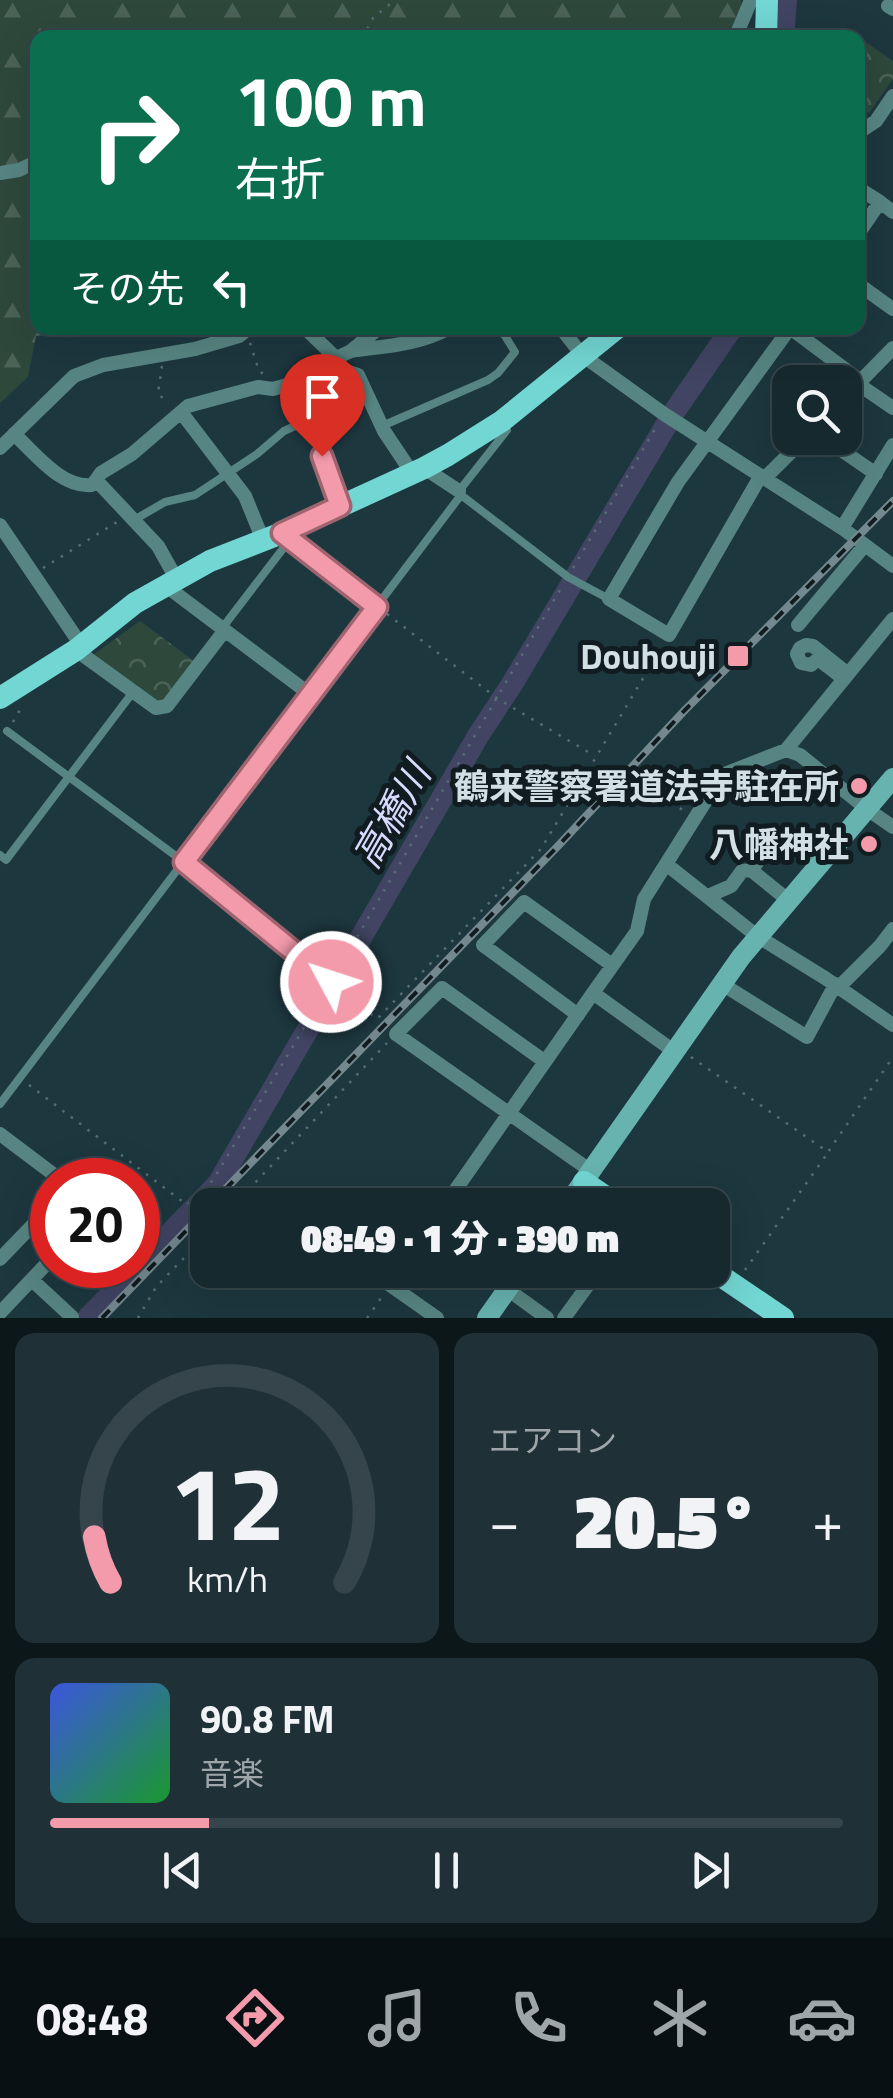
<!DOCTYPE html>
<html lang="ja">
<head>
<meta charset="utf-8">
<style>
	body { margin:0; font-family:"Titillium Web","Noto Sans JP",sans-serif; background:#1f3137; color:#f1f3f6; height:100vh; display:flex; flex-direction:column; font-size:38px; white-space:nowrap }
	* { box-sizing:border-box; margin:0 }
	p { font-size:32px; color:#9ea6aa }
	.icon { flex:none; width:55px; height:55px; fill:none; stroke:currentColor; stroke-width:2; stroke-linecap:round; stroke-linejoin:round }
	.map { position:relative; height:1318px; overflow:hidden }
	.details { display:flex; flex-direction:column; gap:15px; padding:15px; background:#0c171a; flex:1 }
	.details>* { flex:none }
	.guide { position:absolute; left:30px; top:30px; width:835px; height:305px; border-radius:20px; box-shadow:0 10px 40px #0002,0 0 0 2px #35454b; background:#0b6e4f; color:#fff; overflow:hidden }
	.controls { position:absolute; left:772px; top:365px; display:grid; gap:20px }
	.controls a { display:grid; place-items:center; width:90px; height:90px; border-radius:20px; background:#16292f; box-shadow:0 10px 40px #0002,0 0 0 2px #35454b; font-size:50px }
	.speed { position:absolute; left:30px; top:1158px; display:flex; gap:20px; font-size:50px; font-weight:700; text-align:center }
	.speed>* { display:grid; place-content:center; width:130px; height:130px; border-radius:50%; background:#16292f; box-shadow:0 10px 40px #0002,0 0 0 2px #35454b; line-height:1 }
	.speed .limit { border:15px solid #d22; background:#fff; color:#111 }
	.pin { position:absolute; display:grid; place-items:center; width:85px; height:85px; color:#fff; margin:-102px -42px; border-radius:50% 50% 50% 0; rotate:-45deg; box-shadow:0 0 10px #0007 }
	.pin .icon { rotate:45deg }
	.me { position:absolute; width:110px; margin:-55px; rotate:310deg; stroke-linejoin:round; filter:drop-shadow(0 0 8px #0008) }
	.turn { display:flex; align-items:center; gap:35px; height:210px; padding:0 40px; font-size:45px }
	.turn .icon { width:130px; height:130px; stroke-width:2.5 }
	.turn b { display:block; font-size:70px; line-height:85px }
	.then { display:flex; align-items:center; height:95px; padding:0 40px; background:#0003; gap:20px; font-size:38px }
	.big { font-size:75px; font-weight:800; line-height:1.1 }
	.details .card { flex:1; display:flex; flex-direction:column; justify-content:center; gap:15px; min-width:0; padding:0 35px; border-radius:20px; background:#1f3137 }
	.details .dial { align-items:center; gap:0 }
	.dial svg { height:260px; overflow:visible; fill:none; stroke:#35454b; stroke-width:7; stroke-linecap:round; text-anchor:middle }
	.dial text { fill:#f1f3f6; stroke:none }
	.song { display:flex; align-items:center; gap:30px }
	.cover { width:120px; height:120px; border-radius:15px; background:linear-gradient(135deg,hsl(230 70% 55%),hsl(130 70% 35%)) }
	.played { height:10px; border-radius:5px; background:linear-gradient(90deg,#f39aab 20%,#35454b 20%) }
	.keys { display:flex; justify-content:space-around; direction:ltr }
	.heat { display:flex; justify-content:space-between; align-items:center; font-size:55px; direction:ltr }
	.details .tiles { flex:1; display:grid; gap:15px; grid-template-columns:1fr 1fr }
	.card:last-child { grid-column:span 2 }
	.trip { position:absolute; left:190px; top:1188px; width:540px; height:100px; border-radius:20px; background:#16292f; box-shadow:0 10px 40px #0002,0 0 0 2px #35454b; font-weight:800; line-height:100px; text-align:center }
	.dock { display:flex; height:160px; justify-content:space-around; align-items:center; background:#091013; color:#9ea6aa }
	.dock .icon { width:70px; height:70px }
	.dock .selected { color:#f39aab }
	.dock b { font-size:45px; color:#f1f3f6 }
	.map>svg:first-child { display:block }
</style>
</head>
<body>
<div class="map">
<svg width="893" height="1318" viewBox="0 0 893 1318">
	<defs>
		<pattern id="forest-firs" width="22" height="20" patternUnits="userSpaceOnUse" patternTransform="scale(2.5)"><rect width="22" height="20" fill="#2e483c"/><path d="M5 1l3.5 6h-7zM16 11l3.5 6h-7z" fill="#4b6258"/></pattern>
		<pattern id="park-crowns" width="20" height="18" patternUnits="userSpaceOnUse" patternTransform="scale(2.5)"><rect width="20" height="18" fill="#2e483c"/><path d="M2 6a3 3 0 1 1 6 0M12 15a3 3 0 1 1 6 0" fill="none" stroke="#4b6258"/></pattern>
	</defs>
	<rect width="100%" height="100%" fill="#1d373f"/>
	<!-- forest -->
	<path fill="url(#forest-firs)" d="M0,0H741L745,37L38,38V328H98L36,336L28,377L0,403Z"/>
	<!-- park -->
	<path fill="url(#park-crowns)" d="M850,31L893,61V79L869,113L858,105V38L845,37Z
		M140,621L194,661L164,701L156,703L93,655Z"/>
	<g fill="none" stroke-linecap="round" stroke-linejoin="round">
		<!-- river -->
		<path stroke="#414462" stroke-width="22" d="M783,38L786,0
			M88,1318L218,1184L478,736L512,684L674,412L732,328"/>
		<!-- path -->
		<path stroke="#576d75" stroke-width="2.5" stroke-dasharray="2.5 8" stroke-linecap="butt" d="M362,38L373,18L395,0
			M250,343L259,371L265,375
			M162,366L158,393L168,404
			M43,568L117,522
			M573,568L658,424
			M387,614L498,699L595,756
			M13,722L21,708
			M662,797L686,812
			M336,973L561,588
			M346,994L377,1019L541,849L663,645
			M691,1057L828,1152L893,1057
			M29,1085L187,1205L213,1180L327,989
			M234,1205L387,1043
			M745,1270L827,1154
			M138,1318L156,1287L208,1233
			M367,1318L384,1294"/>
		<!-- lane -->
		<path stroke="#578583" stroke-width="8" d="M382,426L488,380L498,373L515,352L500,328
			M461,495L568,577L609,599
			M134,520L165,502L195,495L257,454L284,431L324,413
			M286,536L377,607
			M223,627L285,546
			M7,731L184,862L331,982
			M0,855L6,860L133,692
			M0,1104L461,495L459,491L507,430L504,425"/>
		<!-- street -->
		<path stroke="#578583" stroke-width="14" d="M888,6L893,9
			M735,38L751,0
			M858,133L876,121L893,96
			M0,173L19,170L38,161
			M858,188L880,202
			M858,234L880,202L893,212
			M858,284L893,309
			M305,328L336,358L351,351L379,328
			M561,328L582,355L664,414L842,528L893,566
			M790,328L861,381
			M351,351C385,346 418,345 449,328
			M858,384L893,408
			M845,397L893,348
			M181,412L188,406L258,387L273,389L315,377L336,358
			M14,434C36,454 61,488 92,485L96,480L158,546L177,580
			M824,438L876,474
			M0,448L74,376L103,365L195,349L239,336L249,328
			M424,468L459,491
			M760,477L669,635L609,599L678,482L790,328
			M764,479L805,438
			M96,480L101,473L132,454L181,412L245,496L263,540
			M340,506L322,456L328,432L322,387L345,371L358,375L384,431L412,473
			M0,525L81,645
			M842,528L893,445
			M166,586L311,695
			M798,625L865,545
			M76,650L156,708L167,706L225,630
			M844,679L818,659L811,665L801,663L797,654L800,648L806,645L813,646L848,674
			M786,750L893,619
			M666,864L757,936L825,978L893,1025
			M751,870L788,900
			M708,896L731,886L742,871L751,870L778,836L823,859
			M722,984L807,1037L835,985L842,984L880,946L893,929
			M578,1015L483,945L524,902L612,965
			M675,1052L593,993L637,931L644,899L722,775L786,750L800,755L867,809L893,827
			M544,1061L442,988L396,1034L591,1171
			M0,1134L61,1180
			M445,1205L593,993
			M0,1259L52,1205
			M109,1265L119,1275
			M401,1270L390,1285L437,1318
			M481,1270L547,1318
			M32,1280L72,1317
			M0,1313L52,1258
			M564,1318L599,1270"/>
		<!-- secondary -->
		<path stroke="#67b3b0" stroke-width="20" d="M567,1205L741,957L893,778
			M487,1318L521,1270"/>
		<!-- primary -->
		<path stroke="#72d6d2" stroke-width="22" d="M766,38L767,0
			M0,698L76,650L135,603L210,561L282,533L424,468L448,455L502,421L617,328
			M584,1182L618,1205
			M712,1270L783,1318"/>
		<!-- rail casing -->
		<g stroke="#74888f" stroke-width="8">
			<path id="rail" d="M210,1205L558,846L685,710L893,501
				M102,1318L208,1208"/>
		</g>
		<!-- rail -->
		<use href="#rail" stroke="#111c20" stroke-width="4" stroke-dasharray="11" stroke-linecap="butt"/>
	</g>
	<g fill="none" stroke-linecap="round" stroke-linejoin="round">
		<!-- route casing -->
		<g stroke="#9e646f" stroke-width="25">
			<path id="route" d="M322,456L340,506L282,533L377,607L184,862L331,982"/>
		</g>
		<!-- route -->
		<use href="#route" stroke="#f39aab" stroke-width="18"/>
	</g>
	<!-- markers -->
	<g fill="#f39aab" stroke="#111c20" stroke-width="4">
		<rect x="726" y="644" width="24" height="24" rx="5"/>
		<circle cx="859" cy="786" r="10"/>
		<circle cx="869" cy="844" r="10"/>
	</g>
	<g text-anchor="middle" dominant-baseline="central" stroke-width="10" stroke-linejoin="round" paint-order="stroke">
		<!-- poi labels -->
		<g font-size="35" font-weight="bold" fill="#d2e0e6" stroke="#111c20" text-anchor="end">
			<text x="716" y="656">Douhouji</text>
			<text x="839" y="786">鶴来警察署道法寺駐在所</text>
			<text x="849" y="844">八幡神社</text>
		</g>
		<!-- water labels -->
		<g font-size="38" font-style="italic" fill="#d6dafd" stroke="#111c20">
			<text transform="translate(391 815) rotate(-60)">高橋川</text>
		</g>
	</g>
</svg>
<div class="controls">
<a><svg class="icon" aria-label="search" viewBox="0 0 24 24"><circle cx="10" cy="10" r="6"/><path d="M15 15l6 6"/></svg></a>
</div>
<div class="speed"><div class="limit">20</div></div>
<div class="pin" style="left:322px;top:456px;background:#d93025"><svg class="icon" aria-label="arrive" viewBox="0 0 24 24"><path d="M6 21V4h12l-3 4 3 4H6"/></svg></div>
<svg class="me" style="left:331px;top:982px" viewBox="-20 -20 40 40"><circle r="17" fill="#f39aab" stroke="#fff" stroke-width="3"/><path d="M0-11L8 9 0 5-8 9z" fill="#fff"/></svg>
<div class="trip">08:49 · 1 分 · 390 m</div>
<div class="guide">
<div class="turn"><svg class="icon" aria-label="right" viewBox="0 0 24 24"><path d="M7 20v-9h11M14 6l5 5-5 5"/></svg><div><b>100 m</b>右折</div></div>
<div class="then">その先<svg class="icon" aria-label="left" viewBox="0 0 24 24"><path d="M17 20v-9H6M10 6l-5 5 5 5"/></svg></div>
</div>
</div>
<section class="details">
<div class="tiles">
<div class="card dial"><svg viewBox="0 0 100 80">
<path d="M14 69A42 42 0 1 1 86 69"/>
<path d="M14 69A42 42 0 0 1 9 55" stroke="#f39aab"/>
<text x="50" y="56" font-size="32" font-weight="700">12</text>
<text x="50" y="72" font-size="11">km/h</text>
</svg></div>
<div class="card"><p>エアコン</p>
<div class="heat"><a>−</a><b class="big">20.5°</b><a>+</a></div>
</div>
<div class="card">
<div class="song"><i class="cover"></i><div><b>90.8 FM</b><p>音楽</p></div></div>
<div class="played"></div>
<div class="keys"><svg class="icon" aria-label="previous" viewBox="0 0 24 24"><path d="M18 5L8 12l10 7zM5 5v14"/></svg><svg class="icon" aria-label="pause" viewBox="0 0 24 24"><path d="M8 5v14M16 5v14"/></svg><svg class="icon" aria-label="next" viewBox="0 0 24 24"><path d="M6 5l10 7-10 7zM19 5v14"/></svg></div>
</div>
</div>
</section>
<nav class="dock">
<b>08:48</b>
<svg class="icon selected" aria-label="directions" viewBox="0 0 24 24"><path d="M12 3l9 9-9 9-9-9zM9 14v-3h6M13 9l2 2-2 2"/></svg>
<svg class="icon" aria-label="music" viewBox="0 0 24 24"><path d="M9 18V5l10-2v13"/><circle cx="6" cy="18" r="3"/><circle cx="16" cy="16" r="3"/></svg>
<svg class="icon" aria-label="phone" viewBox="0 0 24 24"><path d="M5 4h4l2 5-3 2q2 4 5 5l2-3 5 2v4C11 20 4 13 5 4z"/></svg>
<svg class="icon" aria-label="climate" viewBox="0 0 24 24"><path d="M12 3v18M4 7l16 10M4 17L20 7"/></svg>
<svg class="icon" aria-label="car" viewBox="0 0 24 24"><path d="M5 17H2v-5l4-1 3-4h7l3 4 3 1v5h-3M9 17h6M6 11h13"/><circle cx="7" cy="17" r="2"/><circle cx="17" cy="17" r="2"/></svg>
</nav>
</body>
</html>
